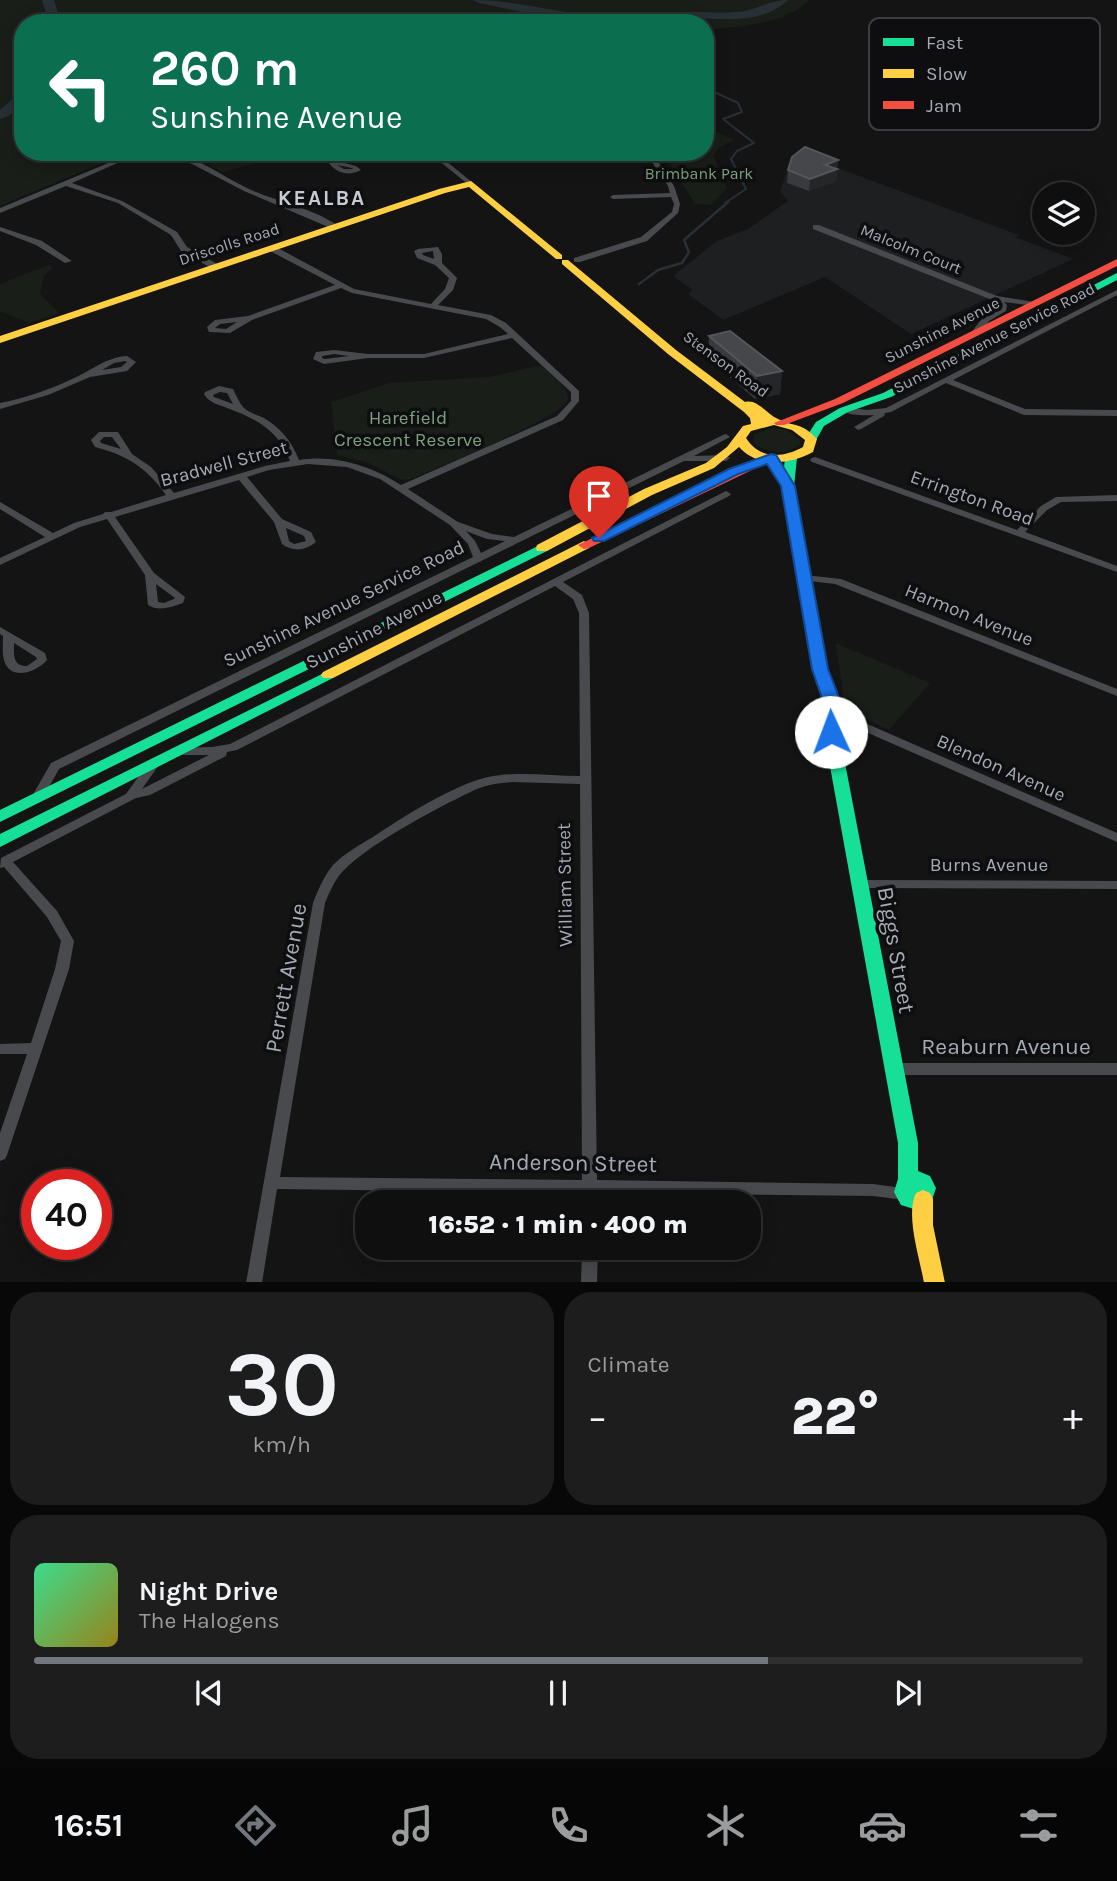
<!DOCTYPE html>
<html lang="en">
<head>
<meta charset="utf-8">
<style>
	body { margin:0; font-family:Karla,sans-serif; background:#1d1d1d; color:#f1f3f6; height:100vh; display:flex; flex-direction:column; font-size:26px; white-space:nowrap }
	* { box-sizing:border-box; margin:0 }
	p { font-size:23px; color:#9b9c9e }
	.icon { flex:none; width:38px; height:38px; fill:none; stroke:currentColor; stroke-width:2; stroke-linecap:round; stroke-linejoin:round }
	.map { position:relative; height:1282px; overflow:hidden }
	.details { display:flex; flex-direction:column; gap:10px; padding:10px; background:#080808; flex:1 }
	.details>* { flex:none }
	.guide { position:absolute; left:14px; top:14px; width:700px; height:147px; border-radius:28px; box-shadow:0 4px 18px #0003,0 0 0 2px #2f2f2f; background:#0b6e4f; color:#fff; overflow:hidden }
	.tools { position:absolute; left:1032px; top:182px; display:grid; gap:14px }
	.tools a { display:grid; place-items:center; width:63px; height:63px; border-radius:50%; background:#0f0f0f; box-shadow:0 4px 18px #0003,0 0 0 2px #2f2f2f; font-size:35px }
	.speed { position:absolute; left:21px; top:1169px; display:flex; gap:14px; font-size:35px; font-weight:700; text-align:center }
	.speed>* { display:grid; place-content:center; width:91px; height:91px; border-radius:50%; background:#0f0f0f; box-shadow:0 4px 18px #0003,0 0 0 2px #2f2f2f; line-height:1 }
	.speed .limit { border:10px solid #d22; background:#fff; color:#111 }
	.pin { position:absolute; display:grid; place-items:center; width:60px; height:60px; color:#fff; margin:-72px -30px; border-radius:50% 50% 50% 0; rotate:-45deg; box-shadow:0 0 7px #0007 }
	.pin .icon { rotate:45deg }
	.me { position:absolute; width:77px; margin:-38px; rotate:358deg; stroke-linejoin:round; filter:drop-shadow(0 0 5px #0008) }
	.turn { display:flex; align-items:center; gap:24px; height:147px; padding:0 21px; font-size:32px }
	.turn .icon { width:91px; height:91px; stroke-width:2.5 }
	.turn b { display:block; font-size:49px; line-height:60px }
	.big { font-size:52px; font-weight:800; line-height:1.1 }
	.details .card { flex:1; display:flex; flex-direction:column; justify-content:center; gap:10px; min-width:0; padding:0 24px; border-radius:28px; background:#1d1d1d }
	.details .dial { align-items:center; gap:0 }
	.dial b { font-size:91px; line-height:1 }
	.song { display:flex; align-items:center; gap:21px }
	.cover { width:84px; height:84px; border-radius:10px; background:linear-gradient(135deg,hsl(150 70% 55%),hsl(50 70% 35%)) }
	.played { height:7px; border-radius:4px; background:linear-gradient(90deg,#72767d 70%,#2f2f2f 70%) }
	.keys { display:flex; justify-content:space-around; direction:ltr }
	.heat { display:flex; justify-content:space-between; align-items:center; font-size:38px; direction:ltr }
	.details .tiles { flex:1; display:grid; gap:10px; grid-template-columns:1fr 1fr }
	.card:last-child { grid-column:span 2 }
	.trip { position:absolute; left:355px; top:1190px; width:406px; height:70px; border-radius:28px; background:#0f0f0f; box-shadow:0 4px 18px #0003,0 0 0 2px #2f2f2f; font-weight:800; line-height:70px; text-align:center }
	.tab-bar { display:flex; height:112px; justify-content:space-around; align-items:center; background:#060606; color:#9b9c9e }
	.tab-bar .icon { width:49px; height:49px }
	.tab-bar .active { color:#72767d }
	.tab-bar b { font-size:32px; color:#f1f3f6 }
	.map>svg:first-child { display:block }
</style>
</head>
<body>
<div class="map">
<svg width="1117" height="1283" viewBox="0 0 1117 1283">
	<rect width="100%" height="100%" fill="#141414"/>
	<!-- built -->
	<path fill="#1e1f21" d="M805,156L1019,235L1015,237L1073,259L911,334L825,277L723,320L688,294L693,290L673,276L717,241L748,229L788,201L780,192L788,168Z"/>
	<!-- green -->
	<path fill="#191e19" d="M0,0H810C780,26 744,26 705,30V23H687L680,16L625,23H23V152H112L114,158L0,206Z
		M705,119L711,129L734,140L720,147L713,156L727,188L711,205L695,204L662,152H705Z
		M224,152H314L260,162L222,172L206,163Z
		M49,265L53,267L44,276L40,294L59,313L29,323L0,311V284Z
		M542,365C549,373 569,387 568,399C566,417 431,470 409,480L400,479L369,463L337,455L331,402L389,383L489,377Z
		M772,428L787,430L800,440V444C787,456 765,454 753,442L754,434Z
		M836,643L930,683L889,730L845,709Z"/>
	<g fill="none" stroke-linecap="round" stroke-linejoin="round">
		<!-- stream-far1 -->
		<path stroke="#283036" stroke-width="2" d="M649,20L653,23
			M705,83L712,91L738,103L742,112L723,119L754,143L737,151L731,159L746,189L725,203"/>
		<!-- stream -->
		<path stroke="#283036" stroke-width="2.5" d="M639,284L658,270L682,263L689,252L684,240L728,202"/>
		<!-- river -->
		<path fill="#283036" fill-rule="evenodd" d="M42,0H54L61,23H49Z
			M473,0C524,0 572,18 623,17C643,17 662,12 682,12C700,11 718,14 736,12C755,11 769,0 788,0C760,27 715,17 680,18C645,20 609,26 574,21C542,17 510,9 479,3Z
			M23,90C23,107 16,114 0,119V110Z"/>
		<!-- street -->
		<path fill="#484a4d" fill-rule="evenodd" d="M125,152H132L122,161L72,183L122,201L177,232L187,247L219,265V269H213L181,251L171,235L118,203L66,186L0,213V208L118,159Z
			M158,152C194,152 217,174 249,189C278,202 314,208 340,227L333,229L244,191L192,164Z
			M323,152H329L333,160L356,166L361,170C344,179 329,169 323,152ZM337,165L352,168L353,169H344Z
			M428,152H435L473,183V185H469Z
			M555,152H563L570,158L652,152L674,186L680,204L678,213L647,241L580,262H574V258L641,237L672,212L674,204L671,197L613,199L610,197L613,195L670,193L668,186L648,156L569,162Z
			M813,225H819L997,296L1034,302L1038,304L1034,306L1004,302L1007,305L1006,311L989,321L978,335H972L971,333L983,317L999,308V306L992,300L813,229Z
			M0,227L42,241L72,261L65,263L36,245L0,231Z
			M270,247H276L354,289L431,304L445,289L449,278L435,265L417,258L414,251L418,249L438,247L442,254V263L457,278L453,290L438,305L491,315L506,323L579,391V401L563,420L408,489L458,522L492,534L514,537L723,435L726,434L730,437L694,456L726,455L730,458L726,461H684L59,769L41,801H33L31,798L51,763L473,557L468,544L450,525L380,479L347,467L308,464L269,470L247,477L282,519L311,532L316,542C305,551 293,552 282,544L274,522L239,480L115,517L154,573L185,597L183,603C171,607 159,612 148,605L145,575L107,519L80,527L0,565V558L45,537L0,509V502L53,533L74,523L103,514L105,512H111L166,495C146,467 128,456 95,447L91,440L99,432H118L132,454L151,467L174,493L265,466L290,461C279,431 257,419 227,408C218,404 209,403 204,394L205,392L219,386L233,389C236,395 240,404 244,408C249,413 258,415 264,418C281,428 292,442 299,460C334,454 372,466 401,485L557,416L571,401V392L512,338L424,358H368L324,364L313,359L316,352L334,350L368,354H424L508,334L500,327L486,319L352,293L341,288L252,320L230,333L209,332L207,327L215,320L248,316L335,285L270,251ZM433,251L434,259L423,255L422,253ZM237,322L226,329L215,328L220,324ZM334,354L349,356L325,359L322,358V356ZM220,392L227,393L233,404L214,397L213,395ZM104,437H112L121,449L101,443L100,441ZM286,528L304,536L306,541L294,544L289,541ZM466,531L487,539L505,541L481,553L475,541ZM156,584L175,598L174,599L164,603L158,602Z
			M1117,290V295L953,380L1025,409L1117,410V416L1024,415L946,383L891,412L885,413L884,416L861,429L858,430L854,427L874,415C863,416 848,415 840,410L844,407L867,410L886,408Z
			M127,356L136,362L127,371L90,377L48,395L0,409V403C25,398 49,390 72,379C91,371 106,357 127,356ZM125,361L127,362L121,367L102,370L114,363Z
			M815,457L1017,530L1041,506L1056,497L1117,495V501L1061,502L1047,510L1025,532L1117,566V572L812,462L810,460L812,458Z
			M726,491L731,494L729,496L563,582L582,595L589,613L597,1180L873,1184L910,1189L913,1194L910,1199L905,1200L873,1196L597,1193V1202H583L582,1193L277,1189L262,1283H246L313,903C318,890 324,876 333,865C344,854 359,845 373,837C403,817 453,785 488,777C518,771 550,776 580,776L579,613L573,599L555,586L237,750L227,752L226,756L150,795L136,798L13,862L57,911L74,941L69,969L7,1155L5,1159L0,1161V1133L27,1054H0V1044L31,1043L55,969L61,941L47,917L4,867L0,868L1,858L126,794L151,759L155,758L161,762L142,789L209,755H176L172,754L170,751L172,748L212,747L230,744ZM512,782L580,784L582,1180L280,1177L325,903C330,891 335,879 344,870C369,845 418,819 450,802C463,796 476,788 490,785C497,783 505,783 512,782Z
			M805,575L841,579L1117,689V696L835,584L801,580L800,578Z
			M0,627L45,653L47,660C37,672 10,682 4,660C2,653 3,643 3,636L0,634ZM14,643L36,657L37,659L27,666C12,666 14,654 14,643Z
			M848,720L865,723L1117,833V842L859,729L844,727L842,724L844,721Z
			M861,880L1117,881V889L861,888L857,887L855,884L857,881Z
			M894,1063H1117V1075H894L889,1073L887,1069L889,1065Z
			M582,1248H598L597,1283H581Z"/>
		<!-- fast -->
		<path fill="#16e098" fill-rule="evenodd" d="M1117,273V280L891,397L848,412L824,426L815,442H807L805,439L816,422L840,408L883,393Z
			M791,454L797,458L794,486L830,683L849,717L854,722L852,734L840,737L918,1143V1171L930,1176L936,1188L931,1203L917,1210L901,1205L894,1192L898,1179V1143L824,733L819,722L821,719L832,714L816,683L782,486L785,458Z
			M542,544L547,545L548,548L547,551L0,822V810Z
			M328,671L333,672L335,675L333,678L0,847V834Z"/>
		<!-- slow -->
		<path fill="#ffcf43" fill-rule="evenodd" d="M471,181L562,255V259H556L469,187L445,193L0,343V336L439,189Z
			M562,260H568L676,350L745,402C758,399 766,414 778,419C796,428 800,421 817,439L813,452C790,464 759,469 739,447L714,468L652,495L547,551H537L536,548L537,545L644,489L706,463L727,447L743,426L751,424L750,418L744,412L668,354L562,264ZM774,425L792,430L805,440L803,447C783,458 760,460 746,438L751,431Z
			M584,541L590,545L589,548L333,678H323L321,675L323,672Z
			M923,1190L930,1193L933,1199V1225L945,1283H924C920,1259 905,1215 916,1193Z"/>
		<!-- jam -->
		<path fill="#f24e42" fill-rule="evenodd" d="M1117,259V266L843,403L784,425H776L774,423L835,399Z
			M767,454L773,458L771,461L589,548L584,549L578,545Z"/>
	</g>
	<!-- wall -->
	<path fill="#393a3d" d="M838,160L836,181L809,191L787,183L788,170Z
		M709,336L782,371L780,394L755,399L708,358Z"/>
	<!-- shaded-wall -->
	<path fill="#252627" d="M838,160L836,181L809,191L810,179L825,165Z
		M782,371L780,394L755,399L757,376Z"/>
	<!-- building -->
	<path fill="#45474a" stroke="#54565b" stroke-width="2" d="M805,147L838,160L825,165L837,169L810,179L788,170L792,157Z
		M730,331L782,371L757,376L709,336Z"/>
	<!-- route -->
	<path fill="#1a73e8" stroke="#114b97" stroke-width="2" d="M771,454L776,455L795,486L828,669L838,695L839,719L835,725L839,732L831,737L825,735L817,724L822,718L821,695L812,669L781,486L767,464L738,474L604,541H594L592,538L729,469Z"/>
	<g text-anchor="middle" dominant-baseline="central" stroke-width="7" stroke-linejoin="round" paint-order="stroke">
		<!-- far-park labels -->
		<g font-size="16" fill="#7ca17d" stroke="#0e0e10">
			<text x="699" y="173">Brimbank Park</text>
		</g>
		<!-- far-street labels -->
		<g font-size="16" fill="#a5abb5" stroke="#0e0e10">
			<text transform="translate(229 244) rotate(-18)">Driscolls Road</text>
			<text transform="translate(911 249) rotate(22)">Malcolm Court</text>
			<text transform="translate(942 330) rotate(-27)">Sunshine Avenue</text>
			<text transform="translate(994 338) rotate(-27)">Sunshine Avenue Service Road</text>
			<text transform="translate(726 364) rotate(36)">Stenson Road</text>
		</g>
		<!-- park labels -->
		<g font-size="19" fill="#7ca17d" stroke="#0e0e10">
			<text x="408" y="418">Harefield<tspan x="408" dy="22">Crescent Reserve</tspan></text>
		</g>
		<!-- street labels -->
		<g font-size="19" fill="#a5abb5" stroke="#0e0e10">
			<text transform="translate(224 464) rotate(-15)">Bradwell Street</text>
			<text transform="translate(972 498) rotate(20)">Errington Road</text>
			<text transform="translate(344 604) rotate(-26)">Sunshine Avenue Service Road</text>
			<text transform="translate(969 615) rotate(22)">Harmon Avenue</text>
			<text transform="translate(374 630) rotate(-27)">Sunshine Avenue</text>
			<text transform="translate(1001 768) rotate(24)">Blendon Avenue</text>
			<text x="989" y="865">Burns Avenue</text>
			<text transform="translate(565 885) rotate(-91)">William Street</text>
		</g>
		<!-- far-district labels -->
		<g font-size="21" font-weight="bold" letter-spacing="2" fill="#c6cad2" stroke="#0e0e10">
			<text x="322" y="198">KEALBA</text>
		</g>
		<!-- near-street labels -->
		<g font-size="23" fill="#a5abb5" stroke="#0e0e10">
			<text transform="translate(896 950) rotate(80)">Biggs Street</text>
			<text transform="translate(286 978) rotate(-80)">Perrett Avenue</text>
			<text x="1006" y="1046">Reaburn Avenue</text>
			<text transform="translate(573 1163) rotate(1)">Anderson Street</text>
		</g>
	</g>
	<!-- legend -->
	<rect x="869" y="18" width="231" height="112" rx="10" fill="#0e0e10" stroke="#3b3d42" stroke-width="2"/>
	<rect x="883" y="38" width="31" height="8" fill="#16e098"/>
	<rect x="883" y="69" width="31" height="9" fill="#ffcf43"/>
	<rect x="883" y="101" width="31" height="8" fill="#f24e42"/>
	<g font-size="19" fill="#a5abb5">
		<text x="926" y="49">Fast</text>
		<text x="926" y="80">Slow</text>
		<text x="926" y="112">Jam</text>
	</g>
</svg>
<div class="tools">
<a><svg class="icon" aria-label="layers" viewBox="0 0 24 24"><path d="M12 4l9 5-9 5-9-5zM3 14l9 5 9-5"/></svg></a>
</div>
<div class="speed"><div class="limit">40</div></div>
<div class="pin" style="left:599px;top:538px;background:#d93025"><svg class="icon" aria-label="arrive" viewBox="0 0 24 24"><path d="M6 21V4h12l-3 4 3 4H6"/></svg></div>
<svg class="me" style="left:831px;top:732px" viewBox="-20 -20 40 40"><circle r="19" fill="#fff"/><path d="M0-13L10 11 0 6-10 11z" fill="#1a73e8"/></svg>
<div class="trip">16:52 · 1 min · 400 m</div>
<div class="guide">
<div class="turn"><svg class="icon" aria-label="left" viewBox="0 0 24 24"><path d="M17 20v-9H6M10 6l-5 5 5 5"/></svg><div><b>260 m</b>Sunshine Avenue</div></div>
</div>
</div>
<section class="details">
<div class="tiles">
<div class="card dial"><b>30</b><p>km/h</p></div>
<div class="card"><p>Climate</p>
<div class="heat"><a>−</a><b class="big">22°</b><a>+</a></div>
</div>
<div class="card">
<div class="song"><i class="cover"></i><div><b>Night Drive</b><p>The Halogens</p></div></div>
<div class="played"></div>
<div class="keys"><svg class="icon" aria-label="previous" viewBox="0 0 24 24"><path d="M18 5L8 12l10 7zM5 5v14"/></svg><svg class="icon" aria-label="pause" viewBox="0 0 24 24"><path d="M8 5v14M16 5v14"/></svg><svg class="icon" aria-label="next" viewBox="0 0 24 24"><path d="M6 5l10 7-10 7zM19 5v14"/></svg></div>
</div>
</div>
</section>
<nav class="tab-bar">
<b>16:51</b>
<svg class="icon active" aria-label="directions" viewBox="0 0 24 24"><path d="M12 3l9 9-9 9-9-9zM9 14v-3h6M13 9l2 2-2 2"/></svg>
<svg class="icon" aria-label="music" viewBox="0 0 24 24"><path d="M9 18V5l10-2v13"/><circle cx="6" cy="18" r="3"/><circle cx="16" cy="16" r="3"/></svg>
<svg class="icon" aria-label="phone" viewBox="0 0 24 24"><path d="M5 4h4l2 5-3 2q2 4 5 5l2-3 5 2v4C11 20 4 13 5 4z"/></svg>
<svg class="icon" aria-label="climate" viewBox="0 0 24 24"><path d="M12 3v18M4 7l16 10M4 17L20 7"/></svg>
<svg class="icon" aria-label="car" viewBox="0 0 24 24"><path d="M5 17H2v-5l4-1 3-4h7l3 4 3 1v5h-3M9 17h6M6 11h13"/><circle cx="7" cy="17" r="2"/><circle cx="17" cy="17" r="2"/></svg>
<svg class="icon" aria-label="filters" viewBox="0 0 24 24"><path d="M4 7h16M4 17h16"/><circle cx="9" cy="7" r="2"/><circle cx="15" cy="17" r="2"/></svg>
</nav>
</body>
</html>
